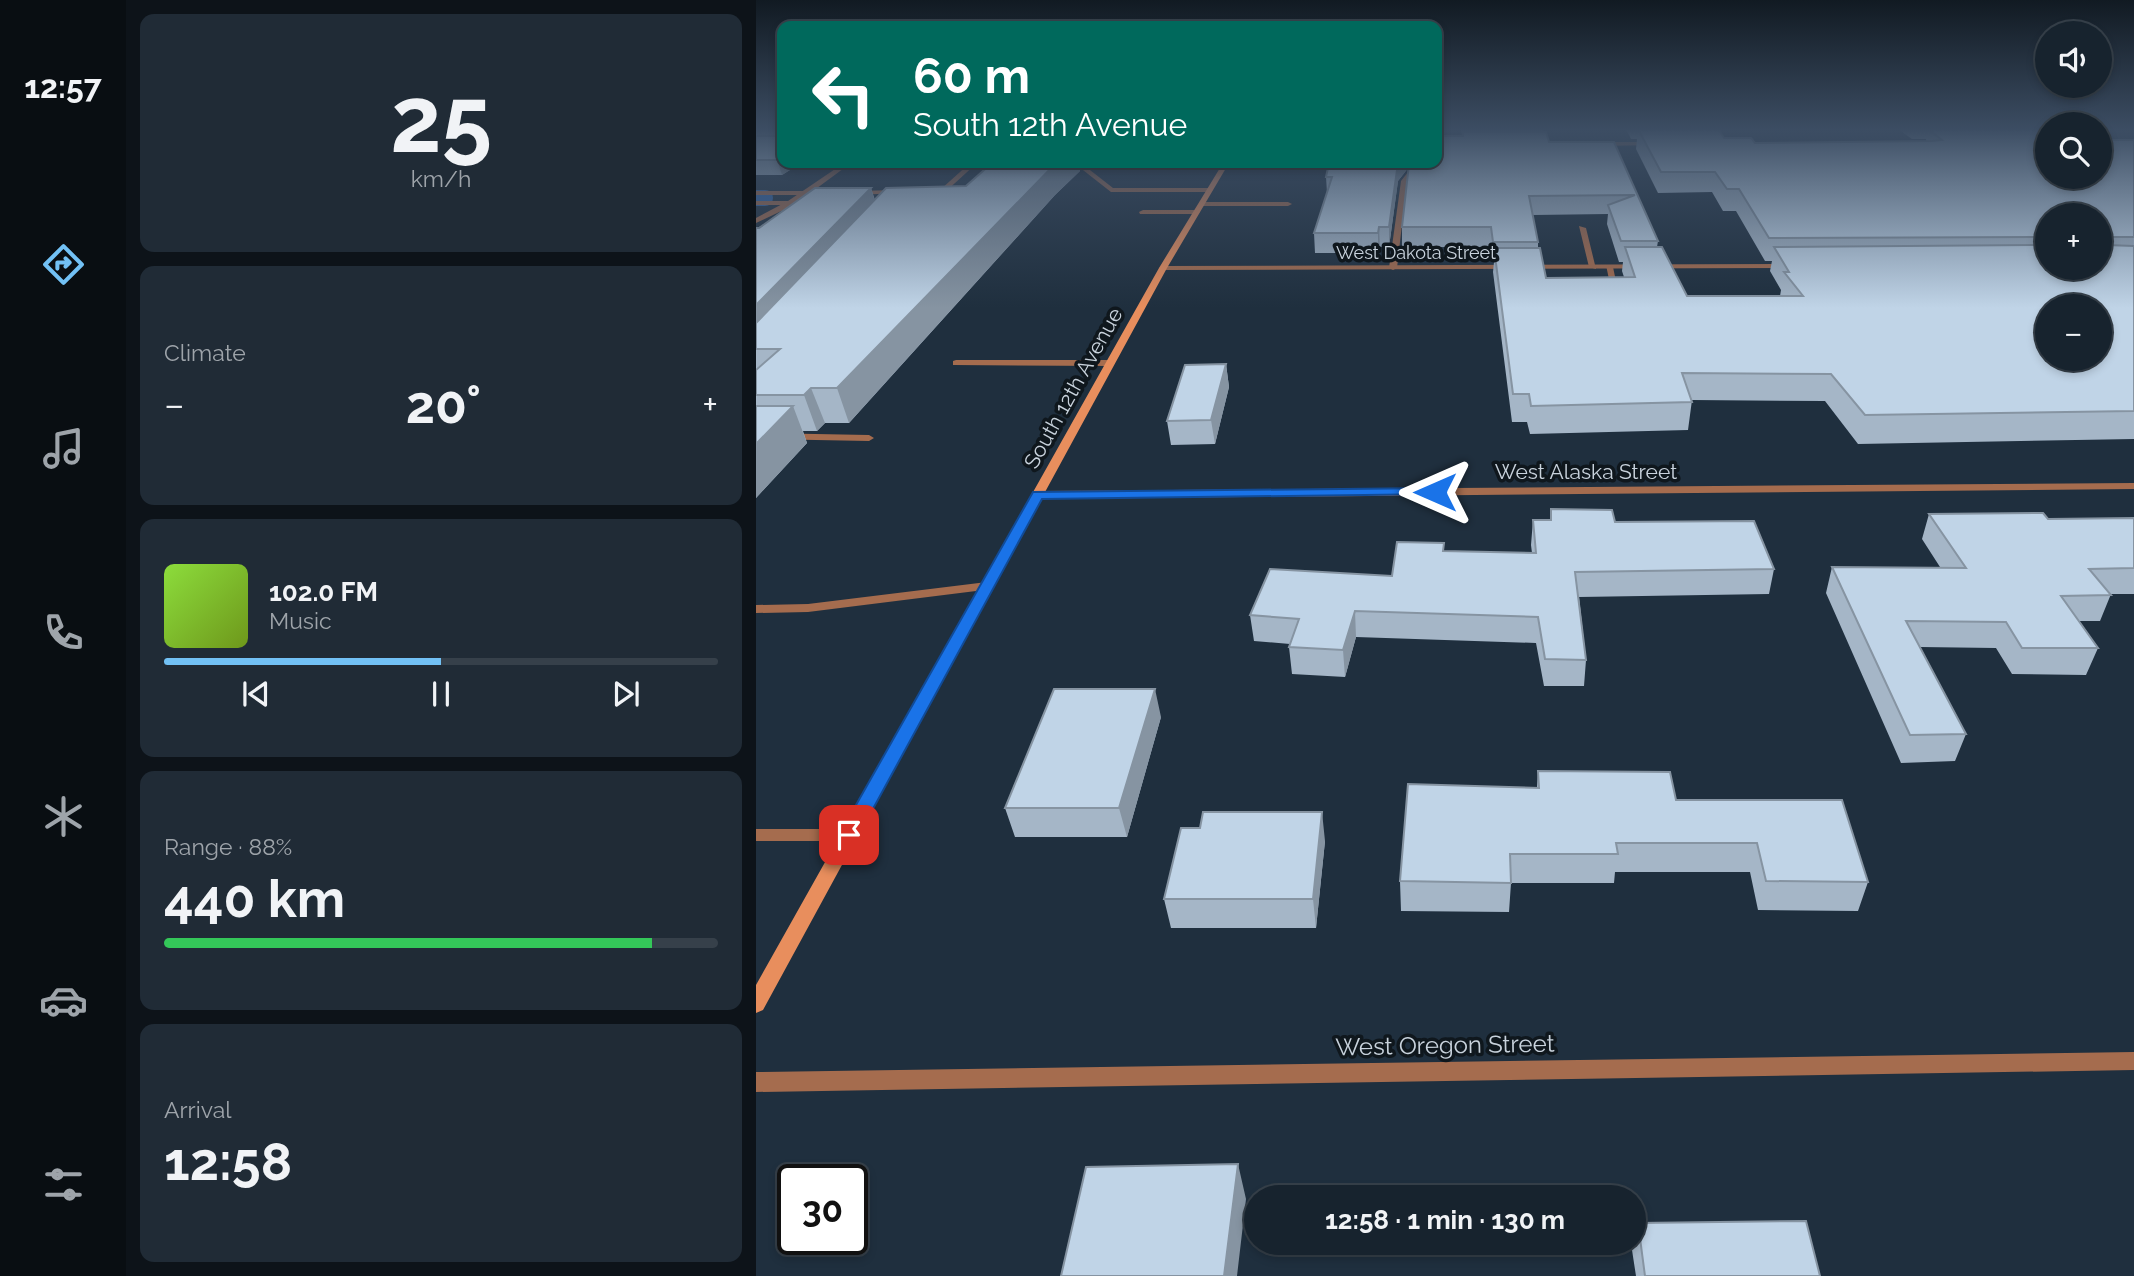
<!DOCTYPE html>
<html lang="en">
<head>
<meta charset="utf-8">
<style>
	body { margin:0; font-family:Raleway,sans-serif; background:#202b36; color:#f1f3f6; height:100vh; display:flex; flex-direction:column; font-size:26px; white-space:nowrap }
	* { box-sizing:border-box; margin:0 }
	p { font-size:23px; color:#9ea4aa }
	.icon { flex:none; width:38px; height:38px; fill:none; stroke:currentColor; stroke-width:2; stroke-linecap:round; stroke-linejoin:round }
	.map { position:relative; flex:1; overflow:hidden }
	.panel { display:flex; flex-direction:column; gap:14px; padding:14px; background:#0d1319; width:630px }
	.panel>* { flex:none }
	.top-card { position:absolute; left:21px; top:21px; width:665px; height:147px; border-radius:14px; box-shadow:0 4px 10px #0003,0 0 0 2px #36404a; background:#00695c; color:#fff; overflow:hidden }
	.fabs { position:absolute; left:1279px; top:21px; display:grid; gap:14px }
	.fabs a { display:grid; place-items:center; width:77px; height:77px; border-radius:50%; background:#17232e; box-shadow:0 4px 10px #0003,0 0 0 2px #36404a; font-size:35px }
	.speed { position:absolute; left:21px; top:1164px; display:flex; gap:14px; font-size:35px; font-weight:700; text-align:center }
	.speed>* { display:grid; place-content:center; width:91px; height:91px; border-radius:50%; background:#17232e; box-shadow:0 4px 10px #0003,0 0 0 2px #36404a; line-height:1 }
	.speed .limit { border:4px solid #111; border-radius:10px; background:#fff; color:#111 }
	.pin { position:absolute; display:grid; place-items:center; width:60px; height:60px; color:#fff; margin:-30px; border-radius:14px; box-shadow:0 4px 10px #0006 }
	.me { position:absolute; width:77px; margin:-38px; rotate:270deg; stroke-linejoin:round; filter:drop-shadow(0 0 5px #0008) }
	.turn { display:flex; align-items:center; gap:24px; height:147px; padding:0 21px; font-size:32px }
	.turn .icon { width:91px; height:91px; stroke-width:2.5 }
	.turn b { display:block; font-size:49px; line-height:60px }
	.big { font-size:52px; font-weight:700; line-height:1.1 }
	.panel .tile { flex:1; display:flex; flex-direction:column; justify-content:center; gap:10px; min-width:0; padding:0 24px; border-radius:14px; background:#202b36 }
	.panel .dial { align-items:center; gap:0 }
	.dial b { font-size:91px; line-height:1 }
	.song { display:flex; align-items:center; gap:21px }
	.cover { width:84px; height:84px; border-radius:10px; background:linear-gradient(135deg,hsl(90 70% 55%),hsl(80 70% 35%)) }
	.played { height:7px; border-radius:4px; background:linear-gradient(90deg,#72c1f5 50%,#36404a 50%) }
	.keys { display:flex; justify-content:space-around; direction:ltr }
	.heat { display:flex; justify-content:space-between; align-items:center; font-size:38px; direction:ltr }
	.charge { height:10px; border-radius:5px; background:linear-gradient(90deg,#34c759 88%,#36404a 0) }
	.trip { position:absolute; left:488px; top:1185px; width:402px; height:70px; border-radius:35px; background:#17232e; box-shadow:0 4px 10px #0003,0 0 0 2px #36404a; font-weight:700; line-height:70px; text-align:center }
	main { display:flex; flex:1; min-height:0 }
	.tab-bar { display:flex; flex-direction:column; width:126px; justify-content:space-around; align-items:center; background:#090e12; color:#9ea4aa }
	.tab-bar .icon { width:49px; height:49px }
	.tab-bar .active { color:#72c1f5 }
	.tab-bar b { font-size:32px; color:#f1f3f6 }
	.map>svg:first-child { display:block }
</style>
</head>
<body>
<main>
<nav class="tab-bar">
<b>12:57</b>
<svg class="icon active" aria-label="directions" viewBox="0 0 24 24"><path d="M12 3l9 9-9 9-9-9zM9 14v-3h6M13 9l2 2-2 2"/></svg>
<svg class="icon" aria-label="music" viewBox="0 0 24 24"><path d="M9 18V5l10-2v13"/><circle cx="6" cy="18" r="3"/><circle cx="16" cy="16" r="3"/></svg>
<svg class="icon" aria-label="phone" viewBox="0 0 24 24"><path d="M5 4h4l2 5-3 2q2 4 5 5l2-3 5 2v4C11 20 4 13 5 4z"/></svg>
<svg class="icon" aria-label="climate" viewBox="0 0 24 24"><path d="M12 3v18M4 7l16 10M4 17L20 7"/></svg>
<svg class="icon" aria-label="car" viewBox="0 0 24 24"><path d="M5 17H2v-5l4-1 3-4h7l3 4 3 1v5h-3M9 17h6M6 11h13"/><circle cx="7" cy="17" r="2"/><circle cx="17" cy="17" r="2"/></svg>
<svg class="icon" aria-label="filters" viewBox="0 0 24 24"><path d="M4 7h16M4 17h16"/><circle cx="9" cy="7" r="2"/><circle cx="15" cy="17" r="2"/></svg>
</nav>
<section class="panel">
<div class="tile dial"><b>25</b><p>km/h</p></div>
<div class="tile"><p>Climate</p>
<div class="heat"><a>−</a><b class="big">20°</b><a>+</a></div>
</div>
<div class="tile">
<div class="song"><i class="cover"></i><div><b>102.0 FM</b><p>Music</p></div></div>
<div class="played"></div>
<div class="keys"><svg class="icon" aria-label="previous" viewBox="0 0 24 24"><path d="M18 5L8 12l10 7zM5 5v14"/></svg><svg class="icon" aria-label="pause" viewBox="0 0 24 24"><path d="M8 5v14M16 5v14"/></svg><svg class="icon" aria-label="next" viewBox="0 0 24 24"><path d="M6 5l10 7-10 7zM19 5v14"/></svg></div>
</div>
<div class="tile"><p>Range · 88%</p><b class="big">440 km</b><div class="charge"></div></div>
<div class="tile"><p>Arrival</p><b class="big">12:58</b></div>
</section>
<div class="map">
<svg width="1378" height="1276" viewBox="0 0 1378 1276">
	<rect width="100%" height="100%" fill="#1f2f3e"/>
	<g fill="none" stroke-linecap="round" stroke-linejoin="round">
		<!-- stream -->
		<path stroke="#3167ae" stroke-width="16" d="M0,198H9"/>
		<!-- service -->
		<path fill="#a56c4e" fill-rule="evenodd" d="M214,163H221L188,193H177V191L184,190Z
			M318,163H325L357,188H454L457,190L454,192H355Z
			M659,163H665L651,181L641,268L637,270L633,268L645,181Z
			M144,190L146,193L98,195L95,193L98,191Z
			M0,191H60L63,193L60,195H0Z
			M0,201H48L52,203L48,205H0Z
			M445,202H532L536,204L532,206H442Z
			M387,210H440L444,212L440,214H384L383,212Z
			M823,226L830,228L840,269L833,267Z
			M850,265L857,267L862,291L855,289Z
			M200,360H354L359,363L354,366L197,365V361Z
			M0,433L113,435L118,438L113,441L0,439Z
			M231,582L238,586L236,589L52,612L0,613V605L52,604Z
			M0,829H93L99,830L102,835L99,840L93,841H0Z"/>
		<!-- minor -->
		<path fill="#a56c4e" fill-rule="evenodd" d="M88,163H95L38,205L0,223V218L32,201Z
			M1031,264L1035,266L1034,268L407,270L403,268L407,266Z
			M1378,483V489L281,499L275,495L281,491Z
			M1378,1052V1070L0,1092V1072Z"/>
		<!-- tertiary -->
		<path fill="#a56c4e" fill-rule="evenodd" d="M898,142L900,145L841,146L838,144L841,142Z"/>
		<!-- secondary -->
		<path fill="#e88e5d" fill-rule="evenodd" d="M467,163H473L411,268L7,1010L0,1013V985L403,268Z"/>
	</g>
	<!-- wall -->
	<path fill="#a5b6c7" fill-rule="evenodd" d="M0,129H26V163H45L26,175H0Z
		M705,129H787V132L793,142H858L902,241L901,247L931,296H1024L1025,290L1014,271L1016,261H1009L980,211H967L956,192L902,193L880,149L881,139H875L870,129H954L968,138L999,143L1170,141V139H1156L1142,129H1292V177L1352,140H1378V439L1102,444L1069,401L936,400L932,430L774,434L771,422H756L737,272L738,262H736L734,247H646V227L653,167L642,181L633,247H624L622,253H559L558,233L571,193L570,177L681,163L706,136ZM852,214L851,224L863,262H867L866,271L868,277L790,278L782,248V242L777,215ZM1292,215L1344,268H1292Z
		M236,163H322L324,171L299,195L93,423H69L61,431H47L51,443L0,498V228L115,188L119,200L210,186Z
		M470,364L473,387L459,444L415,445L411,421Z
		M795,509L859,522L1018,569L1013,594L823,597L830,660L828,686H788L780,643L600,637L589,677L536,674L533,647L534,644L498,641L494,615L636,576L688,551L776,553L775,545L777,520H794Z
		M1173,514L1292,519L1378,518V594H1355L1344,621H1323L1342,648L1330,675L1256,674L1240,648L1164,647L1210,734L1199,761L1145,763L1070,593L1076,567H1184L1166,539Z
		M405,717L371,837H259L249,808Z
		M782,771L920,800L1112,882L1102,911L1002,910L994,872H859L858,883H755L753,912L645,911L644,881L781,787Z
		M569,841L560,928H415L408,899Z
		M882,1223L1064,1276H880L876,1250Z"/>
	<!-- shaded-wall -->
	<path fill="#8694a2" d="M26,157V163H45L26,175L21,160Z
		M300,163H322L324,171L299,195L93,423L81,388Z
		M642,163H656L642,181L633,247V227Z
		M115,188L123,216L0,349V305Z
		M623,227L624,247L622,253V233Z
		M470,364L473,387L459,444L455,420Z
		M55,388L69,423L61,431L48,395Z
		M37,406L51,443L0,498V444Z
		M599,611L600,637L589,677L587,650Z
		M399,689L405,717L371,837L363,808Z
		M566,812L569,841L560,928L557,899Z
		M482,1164L490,1199L481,1276H468Z"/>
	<!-- building -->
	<path fill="#c0d4e7" stroke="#8694a2" stroke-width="2" fill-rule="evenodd" d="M23,129H26V157L21,160H0V136H21L24,130Z
		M882,129H962L968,138H995L999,143L1176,141L1186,140L1172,129H1292V177H1344V136L1352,140H1378V237H1352L1351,245L1378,246V411L1109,415L1075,374L926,373L936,402L775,406L773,394H757L738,248H784L790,278L879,277L869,247H906L931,296H1047L1028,272H1033L1018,247L1292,245V268H1344V215H1292V237L1013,238L983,189H971L959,172H905ZM1292,306H1344V359H1292Z
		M707,132H790L793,142H858L902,241H865L852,205L879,195L773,196L782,242H737L735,227H646L653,164L654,163H681V136H707Z
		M236,163H300L81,388H55L48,395H0V370L24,349H0V323L130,188L210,186Z
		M573,163H642L633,227H623L622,233H558L576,177H570Z
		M59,188H115L0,305V228H3Z
		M470,364L455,420L411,421L429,365Z
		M0,406H37L0,444Z
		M795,509L856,510L859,522L998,521L1018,569L819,572L830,660L789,659L782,617L599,611L587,650L533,647L543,619L494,615L514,569L636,576L641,542L688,543L687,551L780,553L777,520H795Z
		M1287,513L1292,519L1378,518V568L1333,569L1355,595L1305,596L1342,648H1266L1250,622L1150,621L1210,734L1154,735L1076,567L1210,568L1173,514Z
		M298,689H399L363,808H249Z
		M782,771L914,772L920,800H1086L1112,882L1010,881L1001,843H860L862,854H754L755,883L644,881L652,784L783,788Z
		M447,812H566L557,899H408L425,828H444Z
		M482,1164L468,1276H305L330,1167Z
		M1050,1221L1064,1276H889L882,1223Z"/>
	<!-- sky -->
	<linearGradient id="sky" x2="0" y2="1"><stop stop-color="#111a22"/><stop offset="0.42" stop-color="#3c4d63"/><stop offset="1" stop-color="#3c4d63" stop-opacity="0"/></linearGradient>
	<rect width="1378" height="308" fill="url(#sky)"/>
	<!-- route -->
	<path fill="#1a73e8" stroke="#114b97" stroke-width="2" d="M679,488L684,489V494L286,499L100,840L93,843L86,840L83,835L277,492Z"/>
	<g text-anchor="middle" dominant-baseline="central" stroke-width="7" stroke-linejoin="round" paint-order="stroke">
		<!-- far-street labels -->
		<g font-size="18" fill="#c8d2dc" stroke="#0f171d">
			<text x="660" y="252">West Dakota Street</text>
		</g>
		<!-- street labels -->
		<g font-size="21" fill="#c8d2dc" stroke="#0f171d">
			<text transform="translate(317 388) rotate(-61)">South 12th Avenue</text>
			<text x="830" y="471">West Alaska Street</text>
		</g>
		<!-- near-street labels -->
		<g font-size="24" fill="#c8d2dc" stroke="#0f171d">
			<text transform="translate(689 1045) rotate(-1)">West Oregon Street</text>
		</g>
	</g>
</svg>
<div class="fabs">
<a><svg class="icon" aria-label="sound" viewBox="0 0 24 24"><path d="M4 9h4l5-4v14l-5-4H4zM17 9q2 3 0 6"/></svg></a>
<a><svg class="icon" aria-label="search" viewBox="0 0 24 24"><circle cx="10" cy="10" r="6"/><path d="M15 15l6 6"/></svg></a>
<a>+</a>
<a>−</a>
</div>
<div class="speed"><div class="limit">30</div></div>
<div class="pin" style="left:93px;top:835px;background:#d93025"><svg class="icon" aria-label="arrive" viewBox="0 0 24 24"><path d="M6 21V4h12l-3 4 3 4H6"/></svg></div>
<svg class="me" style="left:679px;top:492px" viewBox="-20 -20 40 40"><path d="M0-17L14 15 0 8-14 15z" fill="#1a73e8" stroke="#fff" stroke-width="4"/></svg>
<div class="trip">12:58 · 1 min · 130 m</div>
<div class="top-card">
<div class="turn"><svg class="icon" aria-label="left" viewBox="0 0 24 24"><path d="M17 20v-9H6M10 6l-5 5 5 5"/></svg><div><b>60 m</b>South 12th Avenue</div></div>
</div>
</div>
</main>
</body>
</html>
